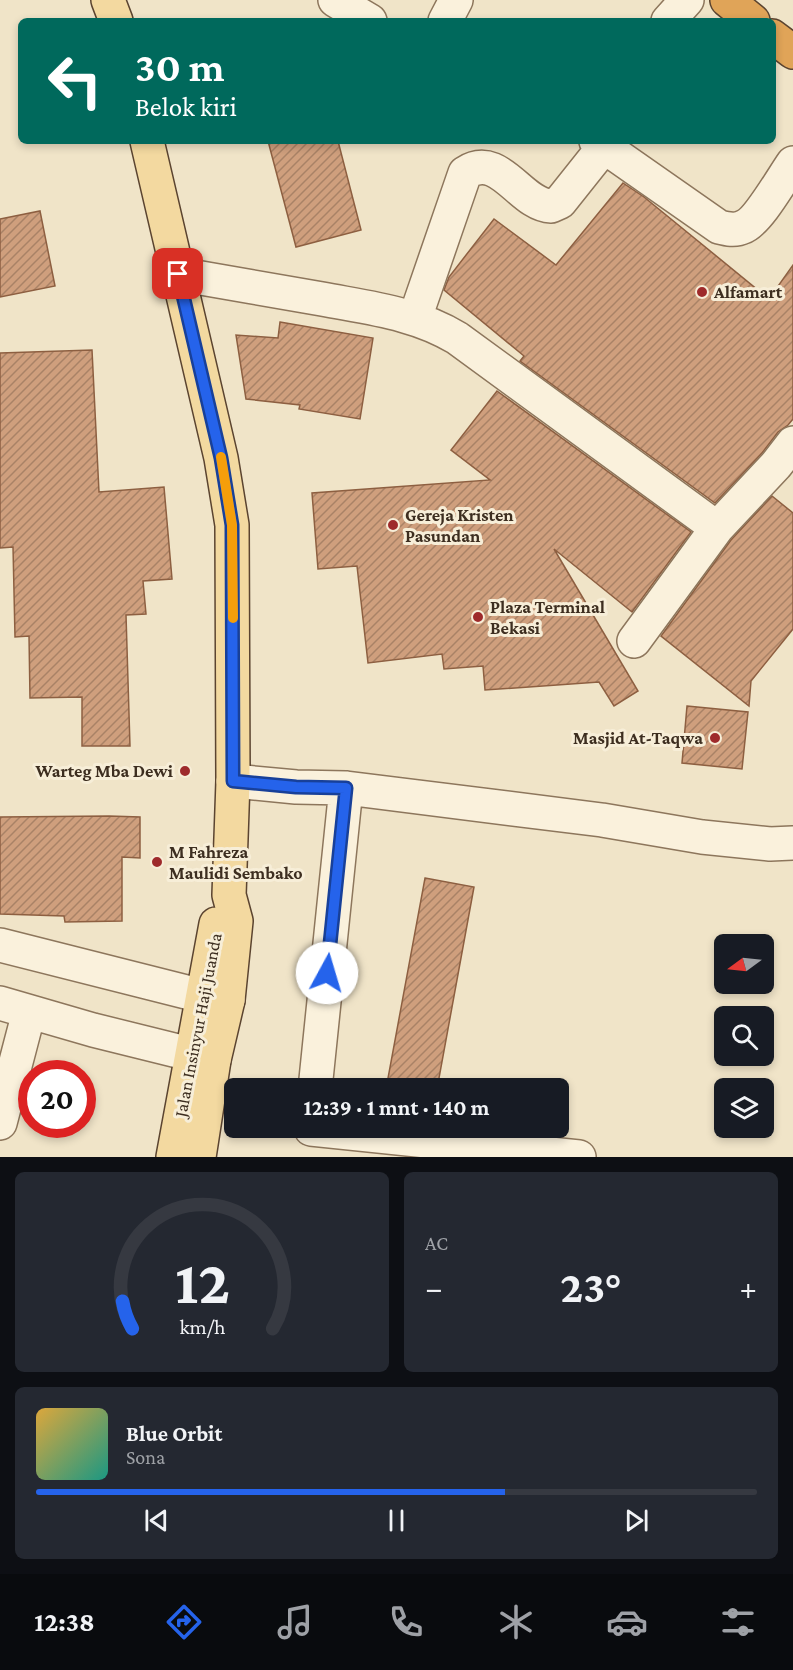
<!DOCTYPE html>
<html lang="id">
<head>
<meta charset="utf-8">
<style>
	body { margin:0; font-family:"Crimson Pro",serif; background:#242831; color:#f1f3f6; height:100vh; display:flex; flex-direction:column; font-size:22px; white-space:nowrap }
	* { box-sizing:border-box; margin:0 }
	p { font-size:20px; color:#9ea1a6 }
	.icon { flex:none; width:33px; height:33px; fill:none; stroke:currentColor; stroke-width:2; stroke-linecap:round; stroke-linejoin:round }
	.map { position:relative; height:1157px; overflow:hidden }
	.details { display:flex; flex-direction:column; gap:15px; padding:15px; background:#0d0f14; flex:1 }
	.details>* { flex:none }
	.banner { position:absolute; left:18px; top:18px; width:758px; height:126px; border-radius:9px; box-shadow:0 3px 9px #0003; background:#00695c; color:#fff; overflow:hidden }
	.needle { width:39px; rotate:255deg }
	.buttons { position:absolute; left:714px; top:934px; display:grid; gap:12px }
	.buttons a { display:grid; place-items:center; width:60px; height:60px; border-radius:9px; background:#171b24; box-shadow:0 3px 9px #0003; font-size:30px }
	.speed { position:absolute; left:18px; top:1060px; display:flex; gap:12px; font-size:30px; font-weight:700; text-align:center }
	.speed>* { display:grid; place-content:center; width:78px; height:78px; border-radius:50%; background:#171b24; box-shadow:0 3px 9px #0003; line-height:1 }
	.speed .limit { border:9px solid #d22; background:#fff; color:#111 }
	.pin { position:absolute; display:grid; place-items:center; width:51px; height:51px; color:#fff; margin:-26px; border-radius:12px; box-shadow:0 3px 9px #0006 }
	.me { position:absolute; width:66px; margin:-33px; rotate:6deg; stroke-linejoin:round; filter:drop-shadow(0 0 4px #0008) }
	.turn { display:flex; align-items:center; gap:21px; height:126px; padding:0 18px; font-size:27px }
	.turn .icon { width:78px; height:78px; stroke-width:2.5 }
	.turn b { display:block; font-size:42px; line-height:51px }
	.big { font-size:45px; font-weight:700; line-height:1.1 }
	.details .widget { flex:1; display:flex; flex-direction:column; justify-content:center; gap:9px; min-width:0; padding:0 21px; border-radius:9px; background:#242831 }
	.details .dial { align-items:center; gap:0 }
	.dial svg { height:156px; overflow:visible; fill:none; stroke:#363941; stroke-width:7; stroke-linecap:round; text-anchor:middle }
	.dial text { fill:#f1f3f6; stroke:none }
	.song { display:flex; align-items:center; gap:18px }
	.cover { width:72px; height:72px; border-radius:9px; background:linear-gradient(135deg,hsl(40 70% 55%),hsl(170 70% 35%)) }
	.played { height:6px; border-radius:3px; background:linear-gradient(90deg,#2563eb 65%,#363941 65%) }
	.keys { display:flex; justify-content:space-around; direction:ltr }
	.heat { display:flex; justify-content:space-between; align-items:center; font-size:33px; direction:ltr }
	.details .tiles { flex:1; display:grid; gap:15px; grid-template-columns:1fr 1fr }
	.widget:last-child { grid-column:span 2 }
	.trip { position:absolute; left:224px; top:1078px; width:345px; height:60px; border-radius:9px; background:#171b24; box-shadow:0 3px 9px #0003; font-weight:700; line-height:60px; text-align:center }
	.tabs { display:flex; height:96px; justify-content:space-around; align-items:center; background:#090b0e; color:#9ea1a6 }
	.tabs .icon { width:42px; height:42px }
	.tabs .on { color:#2563eb }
	.tabs b { font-size:27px; color:#f1f3f6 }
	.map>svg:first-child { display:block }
</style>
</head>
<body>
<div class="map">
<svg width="793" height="1157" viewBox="0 0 793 1157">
	<defs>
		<pattern id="building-hatch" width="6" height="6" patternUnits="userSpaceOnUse" patternTransform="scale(1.5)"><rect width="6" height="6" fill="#cf9f7d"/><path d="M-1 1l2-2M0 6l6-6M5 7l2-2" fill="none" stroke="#a98266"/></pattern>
	</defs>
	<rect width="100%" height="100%" fill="#f0e4c8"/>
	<!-- building -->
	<path fill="url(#building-hatch)" stroke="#8d5f41" stroke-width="1.5" d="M268,141H338L361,230L296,247Z
		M623,183L644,197L769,299L793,265V419L788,425L778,432L762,453L715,503L520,361L524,356L444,290L449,277L494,219L556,265Z
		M40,211L55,286L0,297V219Z
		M280,322L373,338L360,419L299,409L300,405L246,399L236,335L278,338Z
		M92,350L99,492L164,487L172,579L143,581L146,614L126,615L130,746H82V697L30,698L29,636L15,637L13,547L0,548V353Z
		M497,391L691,532L632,612L554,549L638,691L614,706L599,682L485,690L483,666L444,669L442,654L368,663L357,566L318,569L312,493L490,480L451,450Z
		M772,496L793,513V629L751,681L749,706L661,636L731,540Z
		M687,706L748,712L742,769L682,763Z
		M109,816L140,817V858L122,857V921L65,922L64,916L0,914V817Z
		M425,878L474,887L437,1089H386Z"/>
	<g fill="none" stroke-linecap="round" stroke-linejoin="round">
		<!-- minor casing -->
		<g stroke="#8d765c" stroke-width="36">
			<path id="minor" d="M335,0L370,21
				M445,21L456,0
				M668,21L687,0
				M596,141L719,227C727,229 735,231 743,227C758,222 783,177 793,163
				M178,274C226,282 274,291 322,299C369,308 416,313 457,338L717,528
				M415,318L465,173C500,150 520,205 551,206L560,202L603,148
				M634,641L717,528L776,465L793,443
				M233,781L296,787L346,788L602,820L702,837L770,844L793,843
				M0,945L202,996L228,1000
				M0,1003L93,1030L214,1060
				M315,1089L346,788
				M0,1123L29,1012
				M311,1129L579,1157"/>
		</g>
		<!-- major casing -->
		<g stroke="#5b4430" stroke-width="36">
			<path id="major" d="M108,0L116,21
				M147,141L221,458L232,525L233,781L229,895L236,921L228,1000L214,1060L199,1157
				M173,1157L216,924"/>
		</g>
		<!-- highway casing -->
		<g stroke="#5b4430" stroke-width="36">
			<path id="highway" d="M727,0L753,21
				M772,36L793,52"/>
		</g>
		<!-- minor -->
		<use href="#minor" stroke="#faf1dc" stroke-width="33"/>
		<!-- major -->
		<use href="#major" stroke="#f3d9a0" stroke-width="33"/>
		<!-- highway -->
		<use href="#highway" stroke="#e0a458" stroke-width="33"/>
	</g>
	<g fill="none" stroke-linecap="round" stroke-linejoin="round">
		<!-- route casing -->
		<g stroke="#184099" stroke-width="15">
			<path id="route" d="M178,274L221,458L232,525L233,781L296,787L346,788L327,973"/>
		</g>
		<!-- route -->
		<use href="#route" stroke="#2563eb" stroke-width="10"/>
		<!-- slow -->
		<path stroke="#f59e0b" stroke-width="10" d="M221,457L232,525L233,618"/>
	</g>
	<!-- markers -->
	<g fill="#9e2a2b" stroke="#f7eed8" stroke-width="2">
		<circle cx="702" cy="292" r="6"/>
		<circle cx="393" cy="525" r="6"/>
		<circle cx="478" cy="617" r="6"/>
		<circle cx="715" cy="738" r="6"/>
		<circle cx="185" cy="771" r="6"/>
		<circle cx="157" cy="862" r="6"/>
	</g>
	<g text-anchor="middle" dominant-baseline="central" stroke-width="6" stroke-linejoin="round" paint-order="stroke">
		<!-- poi labels -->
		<g font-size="18" font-weight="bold" fill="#3d2e20" stroke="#f7eed8" text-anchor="start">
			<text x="714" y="292">Alfamart</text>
			<text x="405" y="515">Gereja Kristen<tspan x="405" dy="21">Pasundan</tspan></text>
			<text x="490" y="607">Plaza Terminal<tspan x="490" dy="21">Bekasi</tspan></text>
			<text x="703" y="738" text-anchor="end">Masjid At-Taqwa</text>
			<text x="173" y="771" text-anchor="end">Warteg Mba Dewi</text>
			<text x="169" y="852">M Fahreza<tspan x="169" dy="21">Maulidi Sembako</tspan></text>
		</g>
		<!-- street labels -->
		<g font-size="18" fill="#3d2e20" stroke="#f7eed8">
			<text transform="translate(198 1025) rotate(-79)">Jalan Insinyur Haji Juanda</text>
		</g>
	</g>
</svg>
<div class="buttons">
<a><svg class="needle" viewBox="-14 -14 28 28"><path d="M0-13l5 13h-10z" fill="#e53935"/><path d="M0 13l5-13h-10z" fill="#9ea1a6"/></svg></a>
<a><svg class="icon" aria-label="search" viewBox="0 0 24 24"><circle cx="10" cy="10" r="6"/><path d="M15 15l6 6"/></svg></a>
<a><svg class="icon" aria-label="layers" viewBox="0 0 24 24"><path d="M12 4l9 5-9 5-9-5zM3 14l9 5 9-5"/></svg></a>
</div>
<div class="speed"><div class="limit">20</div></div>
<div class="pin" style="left:178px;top:274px;background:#d93025"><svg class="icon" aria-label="arrive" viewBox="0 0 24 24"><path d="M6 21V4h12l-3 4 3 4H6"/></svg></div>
<svg class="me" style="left:327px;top:973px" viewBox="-20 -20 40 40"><circle r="19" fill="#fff"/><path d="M0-13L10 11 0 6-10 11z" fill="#2563eb"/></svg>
<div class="trip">12:39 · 1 mnt · 140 m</div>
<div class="banner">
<div class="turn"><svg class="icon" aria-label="left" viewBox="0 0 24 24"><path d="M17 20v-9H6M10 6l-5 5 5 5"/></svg><div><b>30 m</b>Belok kiri</div></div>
</div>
</div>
<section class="details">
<div class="tiles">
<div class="widget dial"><svg viewBox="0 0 100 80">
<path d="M14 69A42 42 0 1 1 86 69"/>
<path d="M14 69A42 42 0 0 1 9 55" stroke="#2563eb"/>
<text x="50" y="56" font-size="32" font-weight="700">12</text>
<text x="50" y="72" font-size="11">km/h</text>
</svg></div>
<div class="widget"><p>AC</p>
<div class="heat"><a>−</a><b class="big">23°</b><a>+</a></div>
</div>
<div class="widget">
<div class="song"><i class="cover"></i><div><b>Blue Orbit</b><p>Sona</p></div></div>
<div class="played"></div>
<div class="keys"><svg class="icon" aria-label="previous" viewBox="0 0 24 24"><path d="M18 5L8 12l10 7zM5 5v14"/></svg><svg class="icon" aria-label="pause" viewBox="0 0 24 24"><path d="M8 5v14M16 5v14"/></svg><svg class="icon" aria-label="next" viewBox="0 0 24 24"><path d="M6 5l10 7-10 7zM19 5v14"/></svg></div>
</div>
</div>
</section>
<nav class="tabs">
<b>12:38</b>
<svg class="icon on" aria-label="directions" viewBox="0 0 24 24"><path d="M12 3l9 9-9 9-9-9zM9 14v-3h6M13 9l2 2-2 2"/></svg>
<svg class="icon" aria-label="music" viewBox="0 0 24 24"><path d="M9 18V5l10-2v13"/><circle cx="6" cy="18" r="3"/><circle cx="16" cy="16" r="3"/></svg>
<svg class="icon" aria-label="phone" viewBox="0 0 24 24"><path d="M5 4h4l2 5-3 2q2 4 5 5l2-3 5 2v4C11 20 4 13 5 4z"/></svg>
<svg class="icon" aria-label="climate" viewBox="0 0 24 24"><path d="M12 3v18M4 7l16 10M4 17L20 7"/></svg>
<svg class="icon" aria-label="car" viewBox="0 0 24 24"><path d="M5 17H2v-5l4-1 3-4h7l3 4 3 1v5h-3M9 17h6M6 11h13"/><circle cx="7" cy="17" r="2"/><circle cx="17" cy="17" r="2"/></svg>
<svg class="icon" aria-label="filters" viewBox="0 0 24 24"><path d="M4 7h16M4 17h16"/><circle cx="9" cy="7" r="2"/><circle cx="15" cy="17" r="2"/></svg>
</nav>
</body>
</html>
